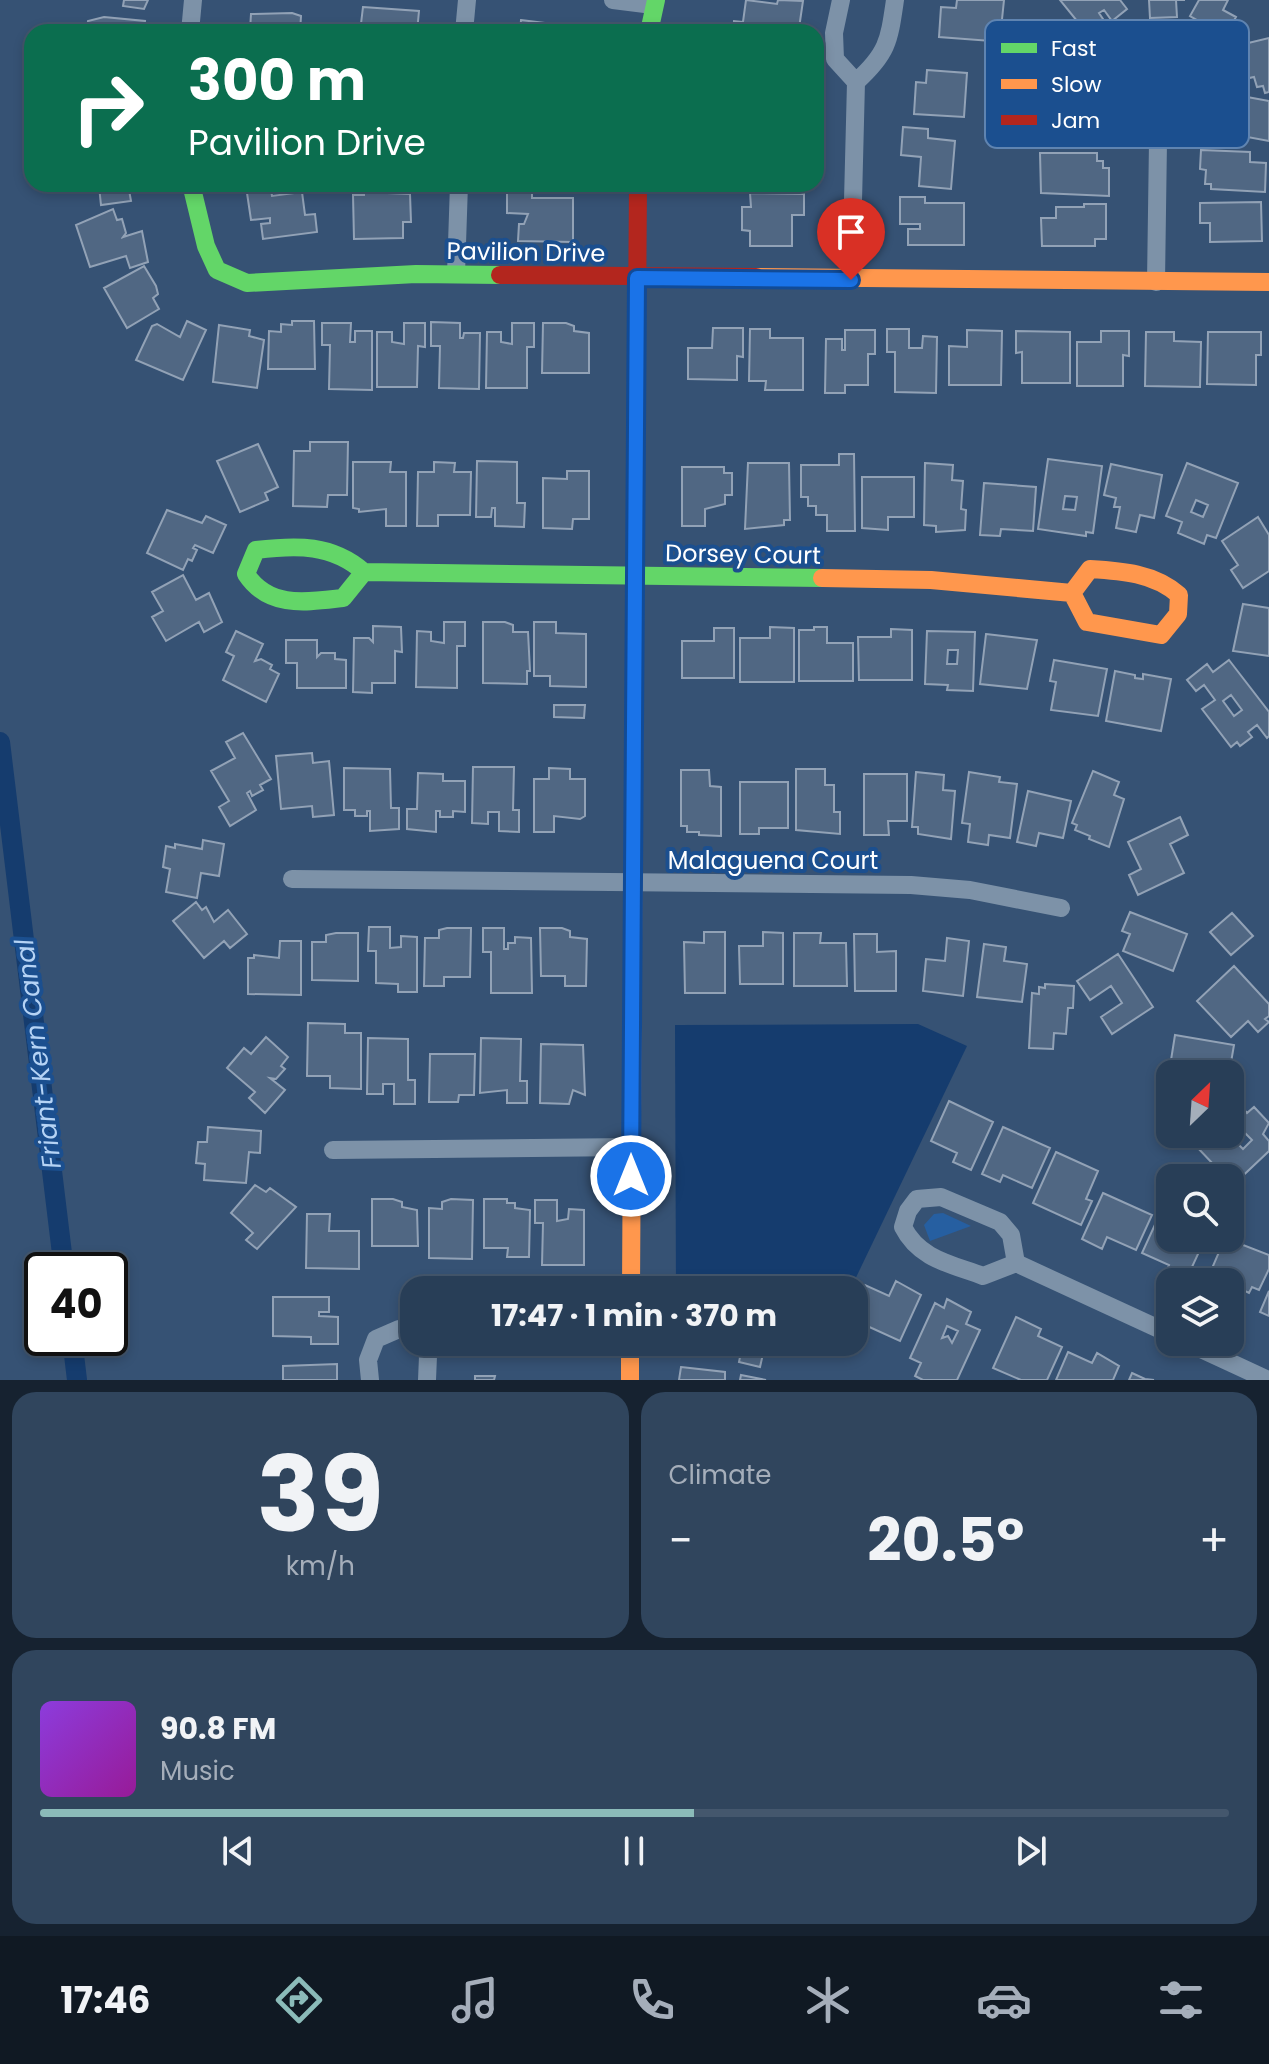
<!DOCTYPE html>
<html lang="en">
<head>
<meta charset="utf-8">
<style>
	body { margin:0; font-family:Poppins,sans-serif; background:#30455d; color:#f1f3f6; height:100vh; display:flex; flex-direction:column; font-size:30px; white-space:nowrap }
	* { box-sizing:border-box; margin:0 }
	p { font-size:26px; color:#a5aeba }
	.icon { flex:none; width:44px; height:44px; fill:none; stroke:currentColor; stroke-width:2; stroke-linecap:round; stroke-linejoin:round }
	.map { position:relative; height:1380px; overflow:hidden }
	.panel { display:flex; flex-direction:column; gap:12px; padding:12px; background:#162230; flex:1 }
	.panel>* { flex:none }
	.top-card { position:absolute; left:24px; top:24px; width:800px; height:168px; border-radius:24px; box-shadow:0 4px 12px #0003,0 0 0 2px #44576d; background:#0b6e4f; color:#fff; overflow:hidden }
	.needle { width:52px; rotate:25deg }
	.controls { position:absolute; left:1156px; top:1060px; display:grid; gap:16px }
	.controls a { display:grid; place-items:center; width:88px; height:88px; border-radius:16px; background:#283e57; box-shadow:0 4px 12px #0003,0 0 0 2px #44576d; font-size:40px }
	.speed { position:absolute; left:24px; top:1252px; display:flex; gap:16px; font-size:40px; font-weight:700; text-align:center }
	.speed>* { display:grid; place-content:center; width:104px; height:104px; border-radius:50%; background:#283e57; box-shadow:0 4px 12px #0003,0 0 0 2px #44576d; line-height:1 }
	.speed .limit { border:4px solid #111; border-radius:12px; background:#fff; color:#111 }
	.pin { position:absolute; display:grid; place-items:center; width:68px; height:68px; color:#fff; margin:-82px -34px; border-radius:50% 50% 50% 0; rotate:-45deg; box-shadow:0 0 8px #0007 }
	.pin .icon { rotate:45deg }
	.me { position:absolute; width:88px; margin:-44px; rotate:0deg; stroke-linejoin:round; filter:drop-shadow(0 0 6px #0008) }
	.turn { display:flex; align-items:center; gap:28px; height:168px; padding:0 32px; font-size:36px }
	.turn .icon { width:104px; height:104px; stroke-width:2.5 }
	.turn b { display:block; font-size:56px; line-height:68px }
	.big { font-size:60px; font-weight:700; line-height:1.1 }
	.panel .card { flex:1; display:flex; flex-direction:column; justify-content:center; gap:12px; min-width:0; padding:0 28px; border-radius:24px; background:#30455d }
	.panel .dial { align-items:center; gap:0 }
	.dial b { font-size:104px; line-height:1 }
	.song { display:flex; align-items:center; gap:24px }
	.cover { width:96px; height:96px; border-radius:12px; background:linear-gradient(135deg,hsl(270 70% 55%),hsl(300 70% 35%)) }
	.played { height:8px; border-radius:4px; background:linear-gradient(90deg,#8bbbb9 55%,#44576d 55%) }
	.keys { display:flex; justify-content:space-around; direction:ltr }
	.heat { display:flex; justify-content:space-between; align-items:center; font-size:44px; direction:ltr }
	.panel .tiles { flex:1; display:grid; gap:12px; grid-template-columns:1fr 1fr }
	.card:last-child { grid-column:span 2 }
	.trip { position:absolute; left:400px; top:1276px; width:468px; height:80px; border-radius:24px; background:#283e57; box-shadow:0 4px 12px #0003,0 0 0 2px #44576d; font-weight:700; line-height:80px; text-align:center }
	.menu { display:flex; height:128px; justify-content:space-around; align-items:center; background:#101923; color:#a5aeba }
	.menu .icon { width:56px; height:56px }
	.menu .current { color:#8bbbb9 }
	.menu b { font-size:36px; color:#f1f3f6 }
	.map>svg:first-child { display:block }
</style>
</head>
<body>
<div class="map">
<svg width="1269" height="1380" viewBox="0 0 1269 1380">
	<rect width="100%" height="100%" fill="#365274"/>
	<!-- green -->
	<path fill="#265fa1" d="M943,1213L971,1226L930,1241L924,1225L934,1214Z"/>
	<!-- water -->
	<path fill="#153c6e" d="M918,1024L967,1046L850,1290H676L675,1025Z"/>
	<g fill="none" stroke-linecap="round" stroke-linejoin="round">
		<!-- canal -->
		<path stroke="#153c6e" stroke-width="20" d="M0,742L64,1270
			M72,1338L77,1380"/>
	</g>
	<!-- building -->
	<path fill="#506783" stroke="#92a2b6" stroke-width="2" fill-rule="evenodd" d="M124,0H148L144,9L123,6Z
		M746,0L777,4L778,0L803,1L799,28L781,25V31L789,32H733L734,21L743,22Z
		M957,0H1004L1001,29L993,28L991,41L939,37L941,7L956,8Z
		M1060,0H1120L1127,9L1112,21L1104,10L1099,13L1103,19L1086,32Z
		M1149,0H1185H1176L1177,17L1150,18Z
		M1199,0H1228L1223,10L1236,17L1225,36L1190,16Z
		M363,7L419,11L417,32H360Z
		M292,13L301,16L300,32H244L250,30L251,14Z
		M104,17L145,21L144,32H87L88,21Z
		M521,20L576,27V32H520Z
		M1269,38V92L1265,93L1263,86L1257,87L1254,77L1231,82L1227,63L1244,58L1240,45Z
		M927,70L967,73L964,117L914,114L916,82L926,83Z
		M1231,94L1269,101V141L1242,136L1245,119L1227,116Z
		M903,127L928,129V138L955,141L951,189L919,186L921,157L901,155Z
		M1201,150L1250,152V162L1266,163L1265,192L1211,189V184H1205L1206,170L1200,169Z
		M1040,153H1097V161H1103V168H1109V196L1041,193Z
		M90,184H135V189L129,190L131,201L101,205L99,186L91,187Z
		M359,184H395V187L359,188Z
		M271,190L272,196L302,192L305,215L315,214L317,232L263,239L261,224L270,223V218L251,220L247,193Z
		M507,191H532V198H573V242L518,241L519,224H524L528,214L507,213Z
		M364,192L410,194L411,222H403V238L354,239L353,195H364Z
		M750,193L804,194V215H792V246H750V231L742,230V207H751Z
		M900,197H925V203H964V245H908V229H920V224H900Z
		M1261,202L1262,241L1210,242V223H1200V203Z
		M1084,204H1106V239H1095V246H1042L1041,218H1056V207H1084Z
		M113,209L117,220L122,219L126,233L123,237L142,231L148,262L130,268L126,256L90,267L76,225Z
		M144,266L156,286L158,294L153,298L159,309L127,328L104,288Z
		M187,321L206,330L183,380L136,360L152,326L157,324L180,337Z
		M292,321H314L315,369H268L269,331L281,332V324L292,325Z
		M431,322L460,323V338H463L464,333H480L479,389L439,388L440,346H431Z
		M322,323H351L350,342H355V331H372V390L329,389L330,345H322Z
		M404,323H425V347L418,346L417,387H377V332H392V342L404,344Z
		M512,323H534V347H527V388H486L487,332H501V342L512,344Z
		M543,323H566L574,326V331L589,333V373H542Z
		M219,325L250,330L249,336L264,340L257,388L213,382Z
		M713,328H743V357L737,356V380L688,379V348H712Z
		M750,329H770V338H803V390H765L766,381H749Z
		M887,329H909V348H922L923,336L937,337L936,393L895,392V352H887Z
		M845,330H875V354H868V385H845V393H825L826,339H842V350H845Z
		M967,330L1002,331L1001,385H949V346L967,347Z
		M1016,331L1070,332V383H1022V352L1016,353Z
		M1101,331H1129V356L1123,355V386H1077V342H1101Z
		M1146,332H1174V341L1201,342L1200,387L1145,386Z
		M1208,332H1261V355H1256V385L1207,384Z
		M310,442H348L347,495H328L327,507L293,506L294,451H310Z
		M258,444L278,487L265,493L268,500L240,512L217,461Z
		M839,454H854L855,531H827V515H816V506H808V497H801V465H839Z
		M1048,459L1102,466L1093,533L1086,532V536L1038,529ZM1065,496L1077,497L1075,510L1063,509Z
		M477,461L517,462V503H525L524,527L495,526V508H492L491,517H476Z
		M353,462H391L390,472H406V526H386V509L359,512V509L353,508Z
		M434,462L455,463L454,472H471L470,515H438V526H417L418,472H434Z
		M748,463H789L790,520H784V525L745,529Z
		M925,463L953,465L952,480L963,481L961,509L966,510L965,530L936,532V526L924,525Z
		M1187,463L1238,483L1216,538L1207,535L1204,544L1178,533L1182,522L1166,516ZM1196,500L1208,505L1203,517L1191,512Z
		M1111,464L1162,475L1154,518L1140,515L1136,532L1116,528L1120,507H1114L1116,498L1104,495Z
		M682,467H724V473H732V495H725V504L705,509V526H682Z
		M567,471H589V519H573L572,529L543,528V478L567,479Z
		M862,477H914V517H888V530L862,528Z
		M984,483L1036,487L1033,531L1001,529L1000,536L980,535Z
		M167,510L202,523L206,516L226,525L213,553L195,545L193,548L197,550L192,561L188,559L183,570L147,553Z
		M1258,517L1269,535V571L1243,588L1231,570L1238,565L1222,541Z
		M183,575L196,600L209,593L222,622L204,632L199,622L166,641L152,617L163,611L152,592Z
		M1243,604L1269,608V656L1233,651Z
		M444,622H465V646H457V688L416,687L417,631L431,632V641L444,643Z
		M483,622H505L513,625V632H528L530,671H527V684L483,683Z
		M534,622H556V633L586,634V687L550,686V676H534Z
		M373,626L401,627L402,652L395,651V683H372V693L353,692L354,638H369L373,642Z
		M770,627L794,628V682H740V638H770Z
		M814,627H827V643H853V681H799V630H814Z
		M714,628H734V678H682V641H714Z
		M891,629L912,630V680H859L858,637H891Z
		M236,631L263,644L255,661L261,659L272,665L270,669L279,674L266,702L223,680L234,656L226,652Z
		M927,631L975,632L973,691L947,690L948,685L925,684ZM948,650H958L957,664H947Z
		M986,634L1037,640L1027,689L980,684Z
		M286,640H317V657L321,653H335V659L346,660V688H297V663H286Z
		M1054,660L1107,669L1098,716L1051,710L1056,682L1050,681Z
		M1229,660L1269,712V736L1267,738L1257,725L1248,732L1252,737L1240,746L1237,742L1231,747L1202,709L1215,700L1204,685L1196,691L1187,680L1207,664L1213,672ZM1231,695L1242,710L1234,716L1223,701Z
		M1115,671L1135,675V678L1143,679V674L1171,679L1161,731L1106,721Z
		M554,705H585L584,718L554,717Z
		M243,733L271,779L260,785L263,790L252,796L250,791L247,793L256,810L230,826L219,807L229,801L211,771L235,758L226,742Z
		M312,753L313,763L329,761L334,815L313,817L312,806L281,809L276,756Z
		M473,767H514L513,810H519V832L499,831V812H488V824L472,823Z
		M344,768L390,769L391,808H399V829L370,831V811H367V816H355V810H344Z
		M549,768L570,769V779H585V816L580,819L554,816V832H534V779H549Z
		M796,769H825V785H834V812H840V834L796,830Z
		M681,770H709L710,786L721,787V836L699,835V832H687V826H681Z
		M1093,771L1119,782L1114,795L1124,799L1109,847L1089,839L1090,836L1075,830L1077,825L1072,823Z
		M916,772L944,775L943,790L955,791L951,839L918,834V827H912Z
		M969,772L1000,777L999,782L1017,784L1010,838L989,835L988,845L968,842L970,824L962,823Z
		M418,773L443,774V781H465V812L453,811V817H440V811H436V832L407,829V809H417Z
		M864,774H907V821H888L889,835H864Z
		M740,782H788V828H759V834H740Z
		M1028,791L1071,801L1063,838L1039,833L1036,846L1017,842Z
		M1180,817L1188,835L1170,844L1184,873L1138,895L1129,875L1141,869L1128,842Z
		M203,840L224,844L219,876L201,873L197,898L166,892L170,869L163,867L166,846L175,848V844L202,849Z
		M196,902L202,910L206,907L214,922L228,910L247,934L230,948L224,941L204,958L173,921Z
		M1130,912L1187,934L1173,971L1123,951L1130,934L1122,931Z
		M1232,913L1253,936L1231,955L1210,932Z
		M369,927H390V948L401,947V936L417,937V992H398V984L376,983V951H368Z
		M447,928H471L470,977H444V986H424L425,938H439V930Z
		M483,928H504V949H508V943H515V937L531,938L532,993H491V952H483Z
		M540,928H562L570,931V937L587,939L586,986H565V976H541Z
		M704,932H725V993H685L684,942L704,943Z
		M763,932L783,933V984H740L739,946H763Z
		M336,933H358V981L312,980V942H326V935Z
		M794,933H821L820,943H846L847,986H794Z
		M854,934H877V952L896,951V991H855Z
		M947,938L969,941L963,996L923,991L926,959L945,961Z
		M280,941H301V995L248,994V958H254V955L279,958Z
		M984,944L1006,947L1004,961L1027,964L1022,1002L977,997Z
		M1118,954L1153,1007L1112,1034L1101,1017L1122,1003L1111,986L1090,1000L1077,981Z
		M1234,966L1269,1004V1016L1265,1019L1269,1022L1258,1032L1248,1021L1231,1037L1197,1001Z
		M1045,984L1074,986L1073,1008H1068L1066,1034L1054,1033L1053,1049L1029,1048L1032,993L1039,994V987L1045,988Z
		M308,1023L345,1024V1033H361V1089L330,1088V1076H307Z
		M1175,1035L1234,1045L1229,1074H1217L1218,1063L1205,1061L1202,1072L1213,1074H1170V1086L1167,1085Z
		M266,1037L288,1057L281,1066L285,1069L276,1079L270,1078L285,1090L265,1113L249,1098L255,1092L227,1068L244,1048L251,1054Z
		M368,1038L408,1039V1080H415V1104H394V1084H383V1094H367Z
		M481,1038L521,1039L520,1081H527V1103H507V1090L480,1093Z
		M541,1044L583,1045L585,1095L573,1090L569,1104L540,1103Z
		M430,1054H475L474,1095H459L458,1102H429Z
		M949,1101L993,1122L971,1170L953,1162L957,1153L931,1141Z
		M1240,1105L1247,1113L1254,1107L1269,1123L1263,1134L1269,1141V1151L1233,1185L1196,1146L1209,1134H1230V1114ZM1243,1131L1252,1140L1243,1149L1234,1140Z
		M208,1127L261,1131L260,1153L249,1152L246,1183L204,1180L205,1164L196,1163L198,1142H207Z
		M1003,1127L1050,1148L1032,1188L1003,1175L1000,1182L982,1174Z
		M1056,1152L1098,1171L1086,1199L1092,1201L1081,1225L1033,1203Z
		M255,1185L266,1192L270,1188L296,1207L257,1249L246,1240L253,1233L231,1213Z
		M1103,1193L1152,1215L1136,1250L1107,1237L1102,1249L1082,1239Z
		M372,1199H393L402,1202V1207L417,1210L418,1246H372Z
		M451,1199L473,1200L472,1259L429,1258V1208L442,1209V1202Z
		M484,1199H507V1203H515V1208L530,1210L529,1257H507L508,1248H484Z
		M535,1200H557V1221L568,1219L569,1209L584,1210V1265H542L543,1223H535Z
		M307,1214H330L329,1231H359V1269L306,1268Z
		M1158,1218L1170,1223V1238L1205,1239L1185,1282L1164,1278L1169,1265L1142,1253Z
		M1225,1238L1269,1255V1269L1259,1290L1252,1287L1249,1293L1241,1289L1231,1309L1230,1282L1207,1280Z
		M896,1281L921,1295L900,1341L854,1320V1310L865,1285L889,1296Z
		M1269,1291V1316L1260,1312Z
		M273,1297H329V1312H319V1316L338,1317V1344H311V1337L273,1336Z
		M947,1299L971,1312L966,1324L980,1330L957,1380H923L915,1376L921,1363L910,1358L935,1303L944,1308ZM947,1326L958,1331L952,1343L948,1336L942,1338Z
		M1016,1317L1041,1329L1038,1336L1062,1347L1047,1380H1021L993,1368Z
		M469,1342H517V1352L468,1351Z
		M743,1342L765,1345L760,1367L739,1362Z
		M1068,1352L1092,1363L1097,1353L1119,1366L1113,1380H1056Z
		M337,1364V1380H283V1366Z
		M681,1367L725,1372V1380H679Z
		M1132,1373L1145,1379L1154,1380H1129Z
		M741,1375L766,1380H740Z
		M475,1376H495L494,1380H475Z"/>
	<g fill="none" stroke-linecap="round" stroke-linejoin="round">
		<!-- street -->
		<path stroke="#7d92a8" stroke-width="18" d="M613,0L653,5
			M841,0L834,33L835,59L856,82L851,280
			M190,32L193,0
			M464,32L467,0
			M856,82C888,53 889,41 895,0
			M456,274L459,184
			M1156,282L1158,141L1166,80
			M292,879L911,885L970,890L1061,908
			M333,1150L632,1147
			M1016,1263L1011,1235L1000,1222L941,1197L917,1199L908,1211L903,1227C919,1259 951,1264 983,1276L1016,1263L1170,1334
			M422,1342L428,1356L427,1380
			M1186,1342L1268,1380
			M370,1380L368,1360L376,1339L399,1329L414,1332"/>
		<!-- fast -->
		<path stroke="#63d668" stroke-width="18" d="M649,32L656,0
			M191,184L206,246L217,270L247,283L416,274L500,275
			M364,572L343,598C307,602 269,609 246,574L256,550C297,545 332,544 364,572L822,578"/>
		<!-- slow -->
		<path stroke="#ff974d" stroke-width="18" d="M756,277L1269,282
			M822,578L931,580L1072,593L1087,622L1161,635L1178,614L1179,595C1154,573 1122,571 1090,569L1072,593
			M631,1290L635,592
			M630,1342V1380"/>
		<!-- jam -->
		<path stroke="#b3261e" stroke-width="18" d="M500,275L756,277
			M635,592L638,184"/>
	</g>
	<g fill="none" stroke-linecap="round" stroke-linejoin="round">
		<!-- route casing -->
		<g stroke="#114b97" stroke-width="20">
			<path id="route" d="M631,1176L637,278L851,280"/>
		</g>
		<!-- route -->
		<use href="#route" stroke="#1a73e8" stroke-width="14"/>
	</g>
	<g text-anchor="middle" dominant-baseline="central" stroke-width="8" stroke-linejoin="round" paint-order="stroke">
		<!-- street labels -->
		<g font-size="24" fill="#fff" stroke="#1b4f8f">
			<text transform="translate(526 252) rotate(1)">Pavilion Drive</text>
			<text transform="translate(743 554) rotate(1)">Dorsey Court</text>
			<text x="773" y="860">Malaguena Court</text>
		</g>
		<!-- water labels -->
		<g font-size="26" font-style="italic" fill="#b5d3f5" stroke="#1b4f8f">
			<text transform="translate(38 1054) rotate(-97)">Friant-Kern Canal</text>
		</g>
	</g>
	<!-- legend -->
	<rect x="985" y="20" width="264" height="128" rx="12" fill="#1b4f8f" stroke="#5f84b1" stroke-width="2"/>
	<rect x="1001" y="43" width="36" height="10" fill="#63d668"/>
	<rect x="1001" y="79" width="36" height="10" fill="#ff974d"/>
	<rect x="1001" y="115" width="36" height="10" fill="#b3261e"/>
	<g font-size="22" fill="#fff">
		<text x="1051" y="56">Fast</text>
		<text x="1051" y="92">Slow</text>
		<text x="1051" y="128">Jam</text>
	</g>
</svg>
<div class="controls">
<a><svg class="needle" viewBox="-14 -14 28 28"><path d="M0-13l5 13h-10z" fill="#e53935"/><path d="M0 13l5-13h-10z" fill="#a5aeba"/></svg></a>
<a><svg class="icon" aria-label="search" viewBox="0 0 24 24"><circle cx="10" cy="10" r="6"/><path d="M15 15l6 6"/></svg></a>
<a><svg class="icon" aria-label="layers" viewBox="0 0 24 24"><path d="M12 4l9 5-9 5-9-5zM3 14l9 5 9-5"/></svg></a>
</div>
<div class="speed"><div class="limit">40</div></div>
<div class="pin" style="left:851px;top:280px;background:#d93025"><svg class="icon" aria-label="arrive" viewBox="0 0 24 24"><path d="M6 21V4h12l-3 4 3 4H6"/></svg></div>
<svg class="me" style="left:631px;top:1176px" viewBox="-20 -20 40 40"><circle r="17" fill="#1a73e8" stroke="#fff" stroke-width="3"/><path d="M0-11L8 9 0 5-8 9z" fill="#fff"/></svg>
<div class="trip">17:47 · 1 min · 370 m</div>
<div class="top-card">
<div class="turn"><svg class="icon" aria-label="right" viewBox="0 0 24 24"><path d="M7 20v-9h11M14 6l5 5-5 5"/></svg><div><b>300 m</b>Pavilion Drive</div></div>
</div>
</div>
<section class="panel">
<div class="tiles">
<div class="card dial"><b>39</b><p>km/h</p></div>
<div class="card"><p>Climate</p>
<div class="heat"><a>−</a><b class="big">20.5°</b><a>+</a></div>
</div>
<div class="card">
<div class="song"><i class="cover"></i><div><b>90.8 FM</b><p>Music</p></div></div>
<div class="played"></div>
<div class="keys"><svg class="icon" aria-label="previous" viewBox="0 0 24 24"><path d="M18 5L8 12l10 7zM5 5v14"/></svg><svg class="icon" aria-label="pause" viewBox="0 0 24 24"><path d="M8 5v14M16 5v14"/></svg><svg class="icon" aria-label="next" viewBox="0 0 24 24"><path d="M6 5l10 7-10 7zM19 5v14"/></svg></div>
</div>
</div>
</section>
<nav class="menu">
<b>17:46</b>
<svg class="icon current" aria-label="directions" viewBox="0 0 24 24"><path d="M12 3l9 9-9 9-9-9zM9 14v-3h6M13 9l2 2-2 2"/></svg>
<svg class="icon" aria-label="music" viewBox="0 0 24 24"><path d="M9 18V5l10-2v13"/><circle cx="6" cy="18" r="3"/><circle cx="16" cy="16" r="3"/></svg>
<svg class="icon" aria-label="phone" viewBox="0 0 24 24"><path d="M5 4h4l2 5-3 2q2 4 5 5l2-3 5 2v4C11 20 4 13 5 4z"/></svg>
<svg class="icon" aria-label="climate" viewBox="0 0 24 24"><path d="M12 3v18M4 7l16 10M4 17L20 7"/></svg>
<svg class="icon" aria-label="car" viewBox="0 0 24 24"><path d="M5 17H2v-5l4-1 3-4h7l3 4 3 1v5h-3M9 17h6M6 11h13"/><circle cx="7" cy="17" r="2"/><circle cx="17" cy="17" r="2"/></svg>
<svg class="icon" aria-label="filters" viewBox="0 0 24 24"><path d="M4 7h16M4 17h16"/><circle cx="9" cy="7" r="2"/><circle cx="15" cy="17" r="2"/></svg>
</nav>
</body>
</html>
